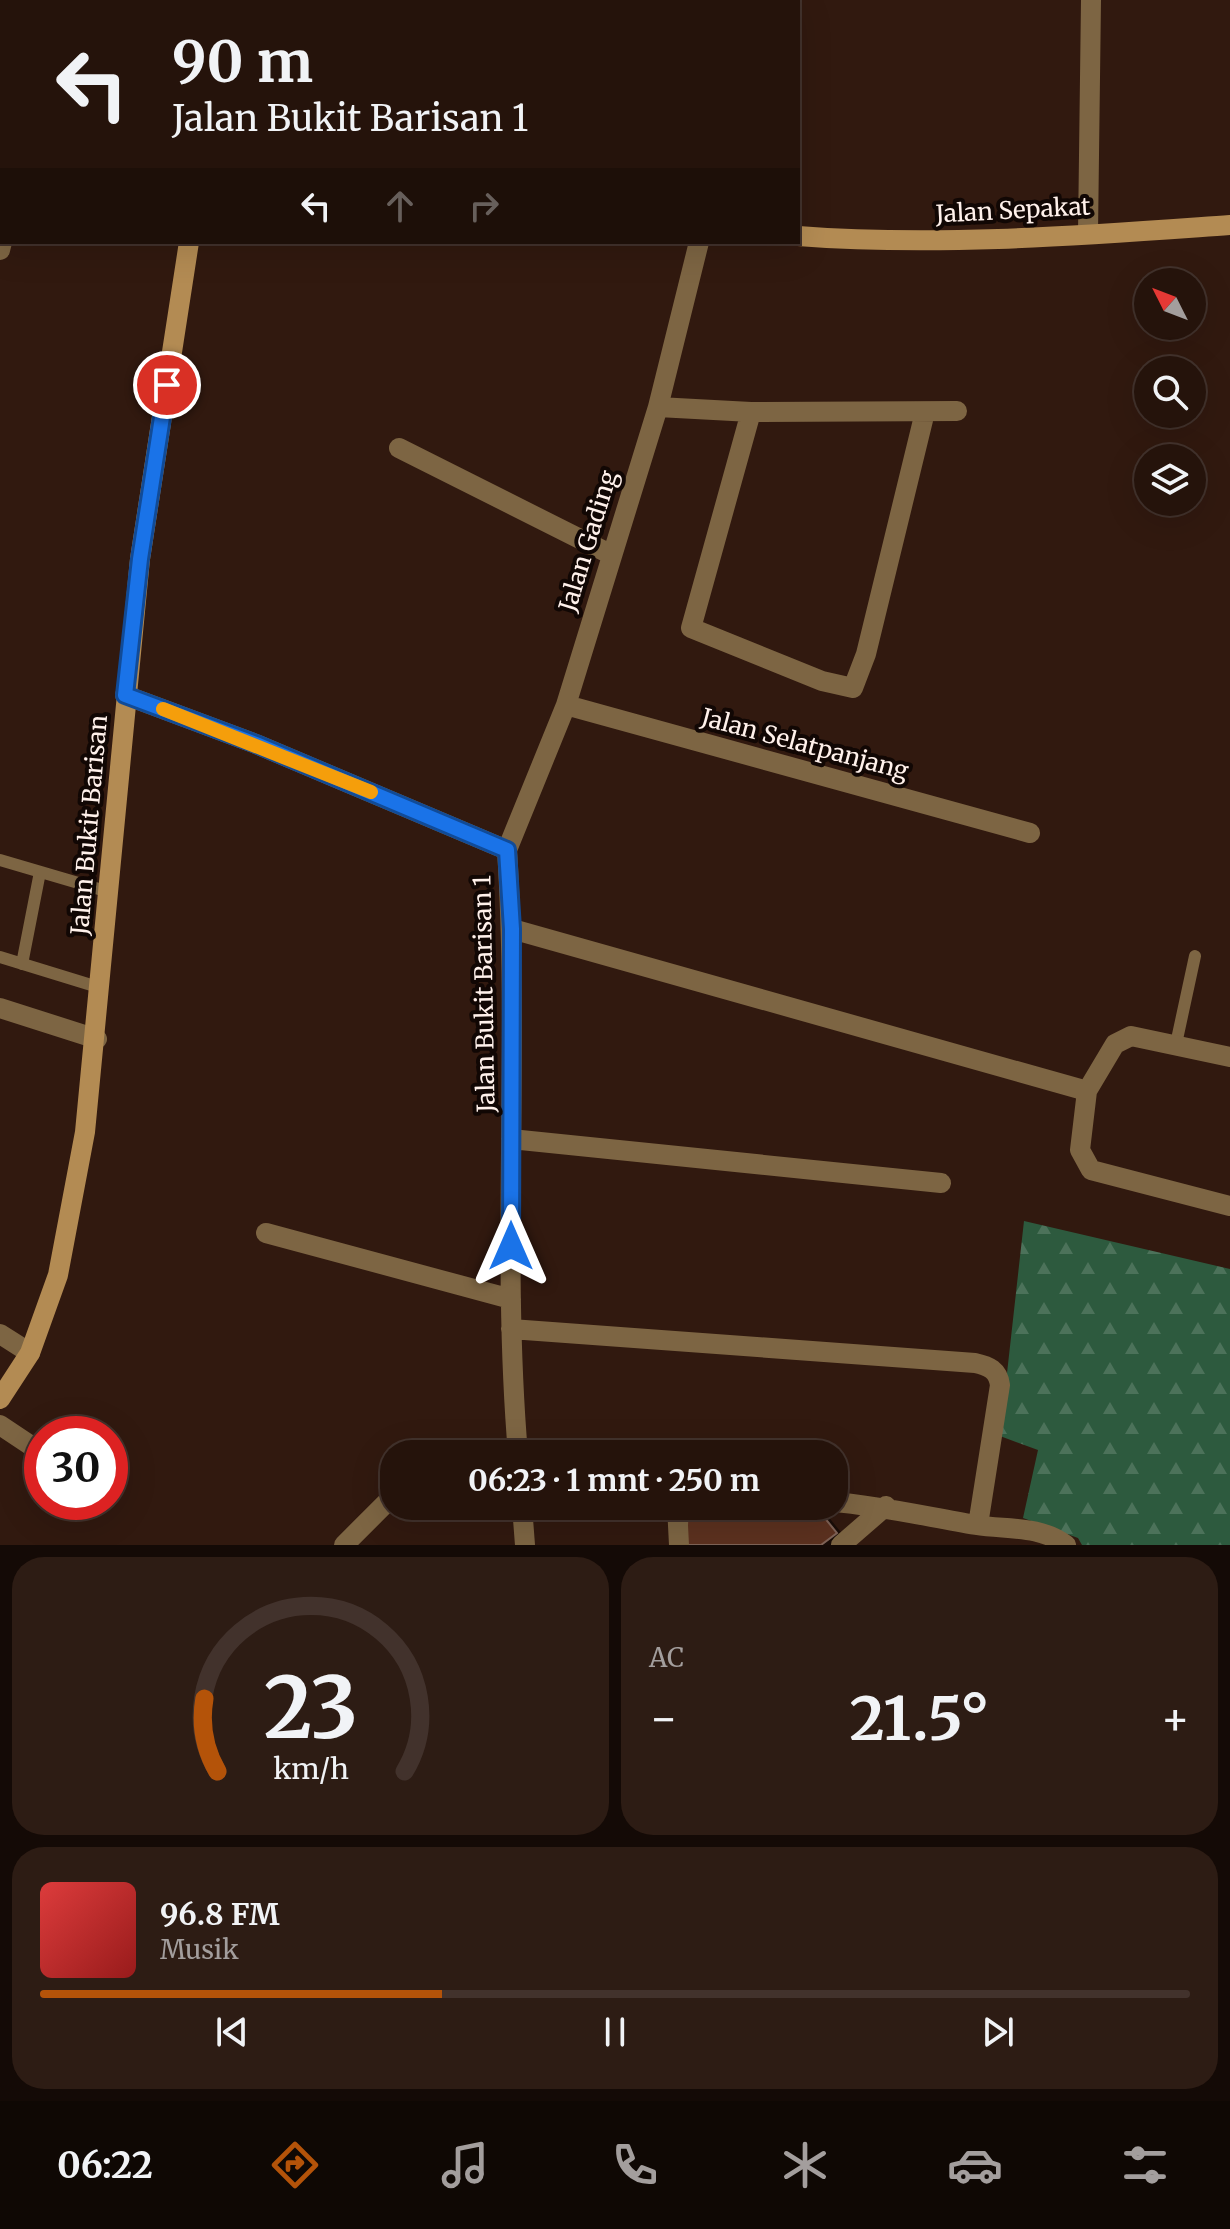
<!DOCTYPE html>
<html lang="id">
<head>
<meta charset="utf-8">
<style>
	body { margin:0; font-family:Merriweather,serif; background:#2d1c14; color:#f1f3f6; height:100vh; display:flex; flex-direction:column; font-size:30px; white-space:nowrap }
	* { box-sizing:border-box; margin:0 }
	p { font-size:26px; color:#a39e9d }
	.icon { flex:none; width:44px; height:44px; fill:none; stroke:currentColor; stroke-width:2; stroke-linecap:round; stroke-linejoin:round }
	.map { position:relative; height:1545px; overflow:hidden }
	.details { display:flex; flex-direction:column; gap:12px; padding:12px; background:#140a06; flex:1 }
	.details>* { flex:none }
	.banner { position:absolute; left:0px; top:0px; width:800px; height:244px; box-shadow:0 8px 32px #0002,0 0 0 2px #42322c; background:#25130b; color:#f1f3f6; overflow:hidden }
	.needle { width:52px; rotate:312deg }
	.tools { position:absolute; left:1134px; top:268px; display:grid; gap:16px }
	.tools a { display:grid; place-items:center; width:72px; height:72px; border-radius:50%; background:#25130b; box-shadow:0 8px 32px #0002,0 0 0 2px #42322c; font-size:40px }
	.speed { position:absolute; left:24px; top:1416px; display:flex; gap:16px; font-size:40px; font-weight:700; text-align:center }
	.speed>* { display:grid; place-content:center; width:104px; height:104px; border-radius:50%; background:#25130b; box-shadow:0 8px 32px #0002,0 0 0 2px #42322c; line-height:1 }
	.speed .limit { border:12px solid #d22; background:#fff; color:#111 }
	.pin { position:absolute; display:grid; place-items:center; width:68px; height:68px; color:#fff; margin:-34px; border:4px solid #fff; border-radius:50%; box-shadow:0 2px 8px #0007 }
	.me { position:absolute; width:88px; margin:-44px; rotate:0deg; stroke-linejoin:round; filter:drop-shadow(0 0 6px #0008) }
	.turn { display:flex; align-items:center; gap:28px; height:168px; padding:0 40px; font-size:36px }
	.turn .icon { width:104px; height:104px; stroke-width:2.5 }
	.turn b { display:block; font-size:56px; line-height:68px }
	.lanes { display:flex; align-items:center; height:76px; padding:0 40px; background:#0003; justify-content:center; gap:40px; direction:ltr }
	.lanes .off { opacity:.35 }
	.big { font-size:60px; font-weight:700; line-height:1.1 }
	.details .widget { flex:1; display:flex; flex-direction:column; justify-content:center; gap:12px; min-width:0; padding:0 28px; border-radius:32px; background:#2d1c14 }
	.details .dial { align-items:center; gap:0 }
	.dial svg { height:208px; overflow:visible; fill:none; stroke:#42322c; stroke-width:7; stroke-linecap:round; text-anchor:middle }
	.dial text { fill:#f1f3f6; stroke:none }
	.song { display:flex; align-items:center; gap:24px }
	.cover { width:96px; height:96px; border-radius:12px; background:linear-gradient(135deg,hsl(0 70% 55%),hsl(0 70% 35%)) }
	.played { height:8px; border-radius:4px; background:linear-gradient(90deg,#b45309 35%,#42322c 35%) }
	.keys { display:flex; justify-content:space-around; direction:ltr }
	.heat { display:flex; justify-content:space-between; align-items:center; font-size:44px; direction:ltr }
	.details .tiles { flex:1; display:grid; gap:12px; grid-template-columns:1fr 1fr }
	.widget:last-child { grid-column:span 2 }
	.trip { position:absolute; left:380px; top:1440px; width:468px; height:80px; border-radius:32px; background:#25130b; box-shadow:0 8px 32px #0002,0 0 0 2px #42322c; font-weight:700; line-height:80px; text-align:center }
	.dock { display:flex; height:128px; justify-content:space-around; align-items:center; background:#0f0804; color:#a39e9d }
	.dock .icon { width:56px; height:56px }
	.dock .selected { color:#b45309 }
	.dock b { font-size:36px; color:#f1f3f6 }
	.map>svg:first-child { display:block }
</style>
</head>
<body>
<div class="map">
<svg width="1230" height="1545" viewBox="0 0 1230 1545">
	<defs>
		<pattern id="forest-firs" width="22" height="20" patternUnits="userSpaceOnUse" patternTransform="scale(2)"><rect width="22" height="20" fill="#2d5a3e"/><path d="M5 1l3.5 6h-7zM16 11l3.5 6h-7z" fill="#4c725a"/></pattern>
	</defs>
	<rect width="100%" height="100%" fill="#31190f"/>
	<!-- forest -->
	<path fill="url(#forest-firs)" d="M1024,1221L1230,1269V1545H1082L1078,1538L1023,1518L1038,1450L1000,1436Z"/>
	<!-- shadow -->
	<path fill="#0007" d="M690,1506L814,1508L827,1515L848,1541L843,1545H688Z"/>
	<!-- building -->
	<path fill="#5c311f" stroke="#7f6357" stroke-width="2" d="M688,1506H815L837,1533L821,1545H686Z"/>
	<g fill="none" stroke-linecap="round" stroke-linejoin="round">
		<!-- lane -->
		<path stroke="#7d6543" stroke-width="12" d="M0,860L109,892
			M0,957L101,988
			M22,964L40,872
			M1176,1044L1195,956"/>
		<!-- street -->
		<path stroke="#7d6543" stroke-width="20" d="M49,2L50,0
			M572,2V0
			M0,194L2,195
			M1088,233L1091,0
			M0,250L2,242
			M658,407L751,412L957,411
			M751,412L691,628L822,681L853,688L866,654L925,412
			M399,448L610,554
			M125,695L256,744L507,850C520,1051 501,1253 518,1454
			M566,705L1030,833
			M507,850L566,705L658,407L699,242
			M512,929L1087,1091L1080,1150L1091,1170L1230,1206
			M0,1008L97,1039
			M1087,1091L1115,1044L1131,1036L1230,1057
			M511,1139L941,1183
			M266,1233L511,1299
			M511,1329L975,1363C989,1366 998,1370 1000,1385L978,1525
			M0,1334L30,1353
			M0,1425L42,1453
			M834,1502C882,1506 928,1517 976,1525C1007,1530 1039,1525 1066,1545
			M522,1506L525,1545
			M677,1506L679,1545
			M344,1545L394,1495
			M841,1545L886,1506"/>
		<!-- secondary -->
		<path stroke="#b38b53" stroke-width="20" d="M326,0L329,2
			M223,2L224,0
			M798,236C941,247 1087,235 1230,225
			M0,1399L30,1353L58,1275L85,1132L140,559L189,242"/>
	</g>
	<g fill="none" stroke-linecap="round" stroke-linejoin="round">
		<!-- route casing -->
		<g stroke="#114b97" stroke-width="20">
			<path id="route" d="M167,385L140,559L125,695L256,744L507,850L512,929L511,1246"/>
		</g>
		<!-- route -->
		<use href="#route" stroke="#1a73e8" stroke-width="14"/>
		<!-- slow -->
		<path stroke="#f59e0b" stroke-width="14" d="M163,709L371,792"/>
	</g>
	<g text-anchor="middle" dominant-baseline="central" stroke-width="8" stroke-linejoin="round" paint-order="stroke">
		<!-- street labels -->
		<g font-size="24" fill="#fff1eb" stroke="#110704">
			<text transform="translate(1013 210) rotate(-3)">Jalan Sepakat</text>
			<text transform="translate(588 541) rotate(-73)">Jalan Gading</text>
			<text transform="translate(805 744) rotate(15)">Jalan Selatpanjang</text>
			<text transform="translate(89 825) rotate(-85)">Jalan Bukit Barisan</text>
			<text transform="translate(484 994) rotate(-91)">Jalan Bukit Barisan 1</text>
		</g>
	</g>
</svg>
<div class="tools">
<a><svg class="needle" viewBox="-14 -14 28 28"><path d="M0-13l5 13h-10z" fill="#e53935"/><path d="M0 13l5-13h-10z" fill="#a39e9d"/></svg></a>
<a><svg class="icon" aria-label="search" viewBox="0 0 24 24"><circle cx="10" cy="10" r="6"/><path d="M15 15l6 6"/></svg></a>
<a><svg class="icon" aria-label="layers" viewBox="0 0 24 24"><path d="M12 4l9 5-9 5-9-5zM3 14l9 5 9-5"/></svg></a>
</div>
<div class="speed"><div class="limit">30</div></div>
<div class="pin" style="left:167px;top:385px;background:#d93025"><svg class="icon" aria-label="arrive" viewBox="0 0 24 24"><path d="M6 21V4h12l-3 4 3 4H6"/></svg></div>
<svg class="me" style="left:511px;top:1246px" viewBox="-20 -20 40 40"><path d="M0-17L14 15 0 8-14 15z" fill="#1a73e8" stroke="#fff" stroke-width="4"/></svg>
<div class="trip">06:23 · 1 mnt · 250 m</div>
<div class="banner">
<div class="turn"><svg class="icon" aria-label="left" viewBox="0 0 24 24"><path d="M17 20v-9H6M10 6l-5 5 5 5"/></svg><div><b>90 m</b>Jalan Bukit Barisan 1</div></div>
<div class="lanes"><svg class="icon" aria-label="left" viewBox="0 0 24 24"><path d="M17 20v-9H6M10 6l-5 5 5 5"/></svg><svg class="icon off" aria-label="ahead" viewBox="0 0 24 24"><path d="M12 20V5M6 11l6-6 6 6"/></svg><svg class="icon off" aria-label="right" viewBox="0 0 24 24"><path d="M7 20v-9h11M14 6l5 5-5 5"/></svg></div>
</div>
</div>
<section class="details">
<div class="tiles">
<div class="widget dial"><svg viewBox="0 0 100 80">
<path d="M14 69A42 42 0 1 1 86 69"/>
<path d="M14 69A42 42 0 0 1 9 41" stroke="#b45309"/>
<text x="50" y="56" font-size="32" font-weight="700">23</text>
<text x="50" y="72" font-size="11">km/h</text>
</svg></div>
<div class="widget"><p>AC</p>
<div class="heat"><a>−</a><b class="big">21.5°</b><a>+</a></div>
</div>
<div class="widget">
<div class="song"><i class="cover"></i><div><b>96.8 FM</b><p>Musik</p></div></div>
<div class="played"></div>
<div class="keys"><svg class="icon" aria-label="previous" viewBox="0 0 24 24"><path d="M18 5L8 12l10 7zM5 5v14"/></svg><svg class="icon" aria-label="pause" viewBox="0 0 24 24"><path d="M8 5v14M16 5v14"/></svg><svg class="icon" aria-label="next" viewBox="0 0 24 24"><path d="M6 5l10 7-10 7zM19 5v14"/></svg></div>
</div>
</div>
</section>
<nav class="dock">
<b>06:22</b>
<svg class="icon selected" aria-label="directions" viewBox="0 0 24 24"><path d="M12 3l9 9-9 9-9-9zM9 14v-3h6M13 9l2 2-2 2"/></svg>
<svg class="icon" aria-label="music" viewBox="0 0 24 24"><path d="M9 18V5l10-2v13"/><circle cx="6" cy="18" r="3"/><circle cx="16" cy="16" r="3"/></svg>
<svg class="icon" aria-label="phone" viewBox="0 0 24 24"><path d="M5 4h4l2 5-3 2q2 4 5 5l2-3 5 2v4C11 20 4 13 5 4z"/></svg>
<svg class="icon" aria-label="climate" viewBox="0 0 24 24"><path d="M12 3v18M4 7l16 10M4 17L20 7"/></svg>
<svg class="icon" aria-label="car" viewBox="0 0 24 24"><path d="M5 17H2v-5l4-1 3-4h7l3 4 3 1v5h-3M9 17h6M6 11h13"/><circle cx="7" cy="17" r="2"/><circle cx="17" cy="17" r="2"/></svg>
<svg class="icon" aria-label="filters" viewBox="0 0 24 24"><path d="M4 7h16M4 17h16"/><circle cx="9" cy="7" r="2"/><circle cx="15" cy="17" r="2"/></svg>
</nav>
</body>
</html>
